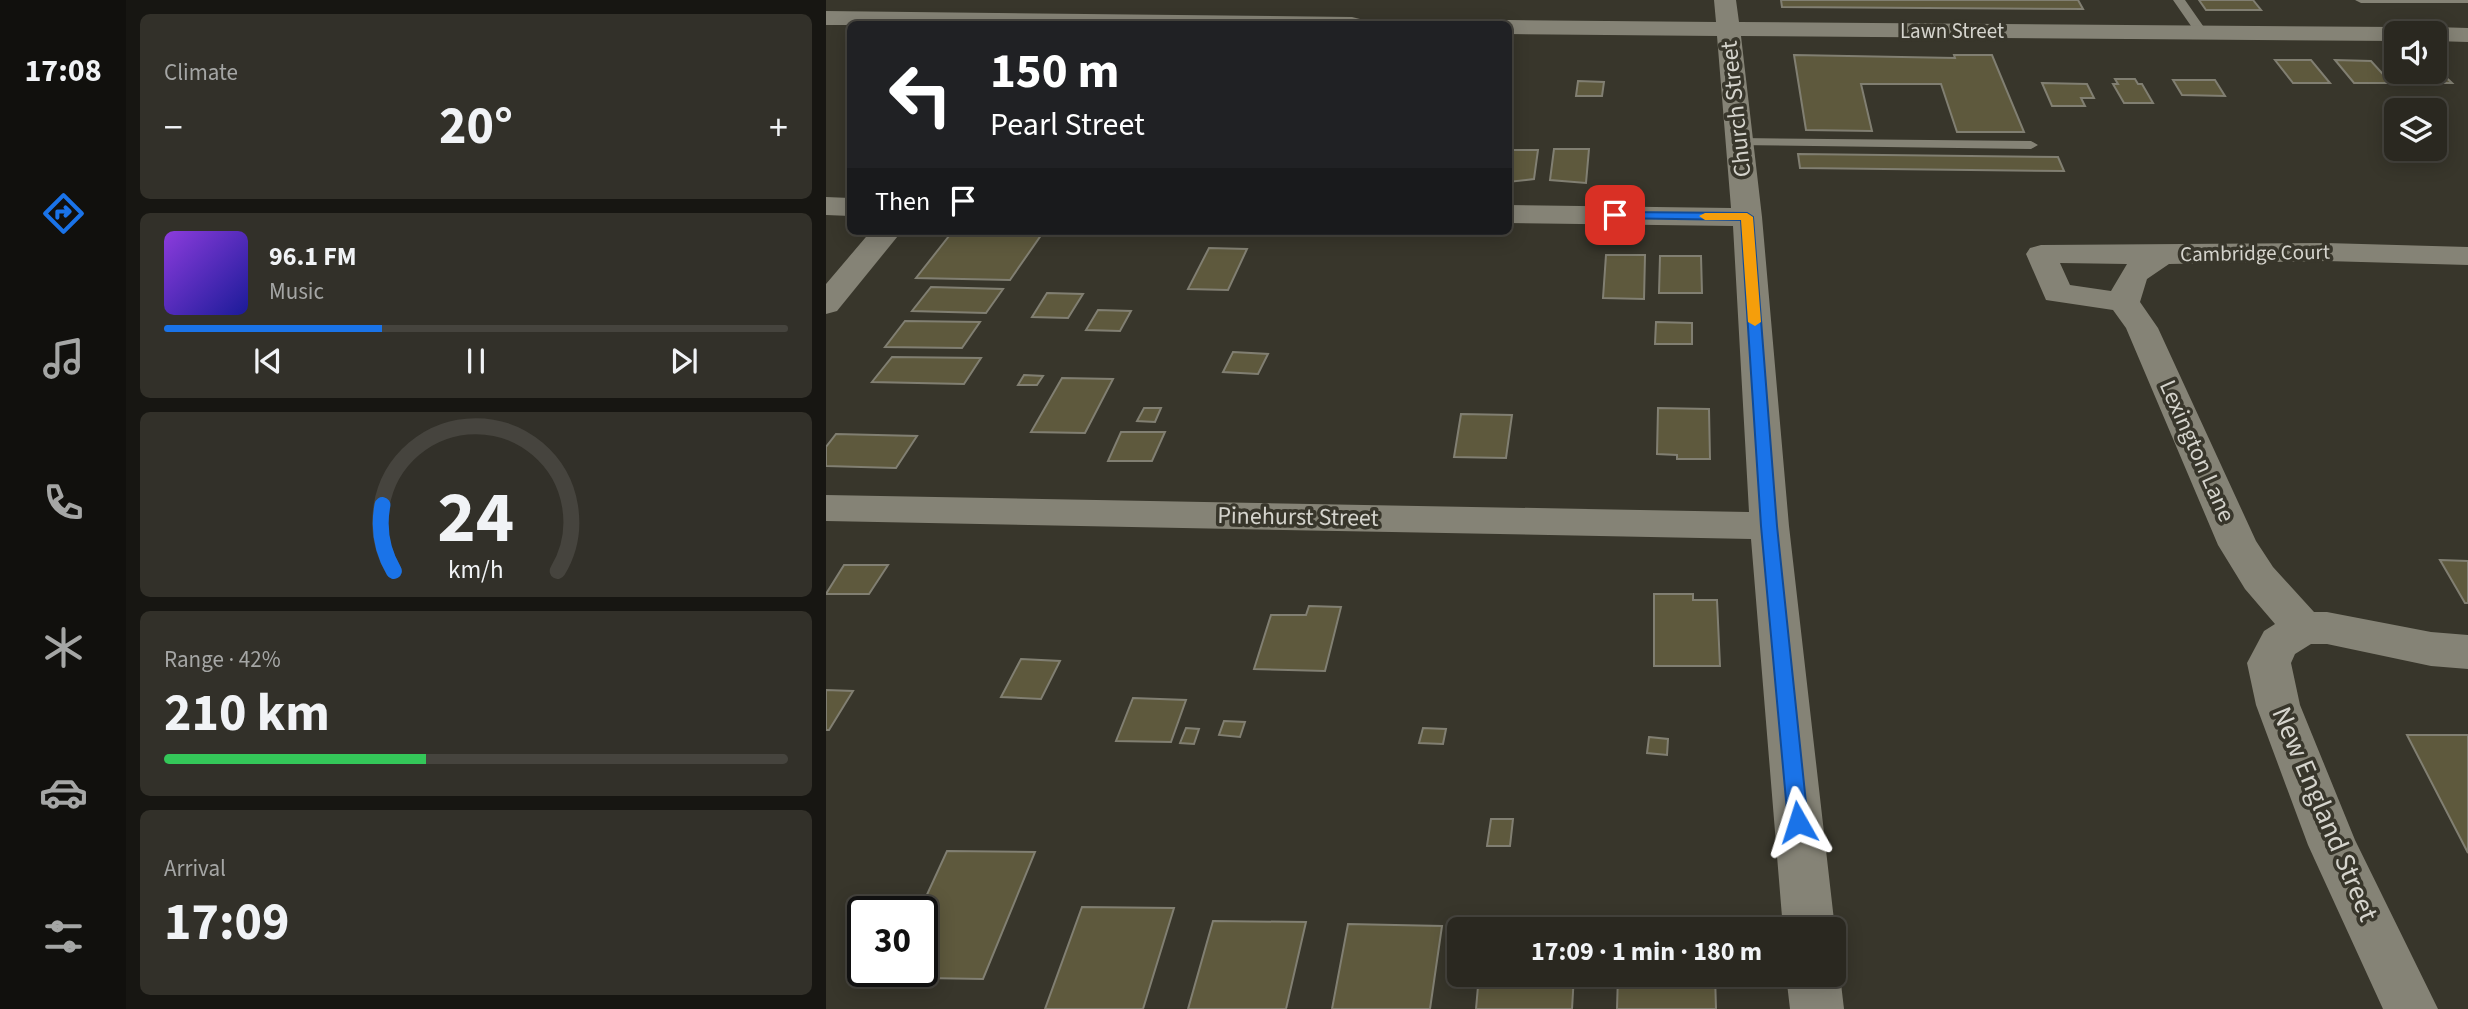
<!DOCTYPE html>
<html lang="en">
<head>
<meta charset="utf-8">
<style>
	body { margin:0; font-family:"Source Sans 3",sans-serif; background:#323029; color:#f1f3f6; height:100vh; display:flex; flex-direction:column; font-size:26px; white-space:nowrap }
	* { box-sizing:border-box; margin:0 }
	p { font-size:23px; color:#a5a6a5 }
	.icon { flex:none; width:38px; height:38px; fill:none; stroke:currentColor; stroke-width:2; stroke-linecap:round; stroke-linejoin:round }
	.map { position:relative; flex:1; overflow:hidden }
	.details { display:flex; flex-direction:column; gap:14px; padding:14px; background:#171612; width:700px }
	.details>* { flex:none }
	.guide { position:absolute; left:21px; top:21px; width:665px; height:214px; border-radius:10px; box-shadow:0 4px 18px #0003,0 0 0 2px #46443e; background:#202124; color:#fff; overflow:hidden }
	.tools { position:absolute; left:1558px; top:21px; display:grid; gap:14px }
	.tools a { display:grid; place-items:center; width:63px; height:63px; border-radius:10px; background:#2a2820; box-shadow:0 4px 18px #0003,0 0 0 2px #46443e; font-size:35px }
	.speed { position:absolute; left:21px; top:896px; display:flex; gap:14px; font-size:35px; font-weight:700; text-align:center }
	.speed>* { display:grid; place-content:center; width:91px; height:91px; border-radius:50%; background:#2a2820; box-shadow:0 4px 18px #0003,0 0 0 2px #46443e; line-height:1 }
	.speed .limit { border:4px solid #111; border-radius:10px; background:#fff; color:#111 }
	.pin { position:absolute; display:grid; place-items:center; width:60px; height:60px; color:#fff; margin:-30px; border-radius:14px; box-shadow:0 4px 10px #0006 }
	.me { position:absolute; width:77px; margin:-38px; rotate:354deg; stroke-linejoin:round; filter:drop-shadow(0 0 5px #0008) }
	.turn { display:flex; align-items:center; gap:24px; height:147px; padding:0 28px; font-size:32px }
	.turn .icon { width:91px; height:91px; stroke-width:2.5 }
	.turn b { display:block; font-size:49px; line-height:60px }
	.then { display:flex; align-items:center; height:66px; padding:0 28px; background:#0003; gap:14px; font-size:26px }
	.big { font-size:52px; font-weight:700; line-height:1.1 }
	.details .tile { flex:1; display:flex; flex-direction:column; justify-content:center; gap:10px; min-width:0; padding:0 24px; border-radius:10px; background:#323029 }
	.details .dial { align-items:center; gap:0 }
	.dial svg { height:182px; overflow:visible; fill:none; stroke:#46443e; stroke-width:7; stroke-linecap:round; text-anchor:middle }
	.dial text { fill:#f1f3f6; stroke:none }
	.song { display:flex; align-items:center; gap:21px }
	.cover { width:84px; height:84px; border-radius:10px; background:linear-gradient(135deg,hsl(270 70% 55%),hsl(240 70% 35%)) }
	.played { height:7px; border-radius:4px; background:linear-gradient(90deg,#1a73e8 35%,#46443e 35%) }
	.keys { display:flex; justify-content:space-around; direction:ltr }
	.heat { display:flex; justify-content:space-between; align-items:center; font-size:38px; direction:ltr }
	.charge { height:10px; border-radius:5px; background:linear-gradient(90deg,#34c759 42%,#46443e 0) }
	.trip { position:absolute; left:621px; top:917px; width:399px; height:70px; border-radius:10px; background:#2a2820; box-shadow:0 4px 18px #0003,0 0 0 2px #46443e; font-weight:700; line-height:70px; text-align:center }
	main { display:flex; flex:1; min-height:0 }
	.tab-bar { display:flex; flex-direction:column; width:126px; justify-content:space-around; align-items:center; background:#11100d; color:#a5a6a5 }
	.tab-bar .icon { width:49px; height:49px }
	.tab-bar .active { color:#1a73e8 }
	.tab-bar b { font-size:32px; color:#f1f3f6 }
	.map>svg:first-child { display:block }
</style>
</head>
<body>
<main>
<nav class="tab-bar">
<b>17:08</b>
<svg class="icon active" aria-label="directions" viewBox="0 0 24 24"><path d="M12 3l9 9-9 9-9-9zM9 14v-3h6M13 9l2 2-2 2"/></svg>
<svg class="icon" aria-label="music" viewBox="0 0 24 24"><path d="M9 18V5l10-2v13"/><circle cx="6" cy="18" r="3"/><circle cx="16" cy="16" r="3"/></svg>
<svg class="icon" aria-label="phone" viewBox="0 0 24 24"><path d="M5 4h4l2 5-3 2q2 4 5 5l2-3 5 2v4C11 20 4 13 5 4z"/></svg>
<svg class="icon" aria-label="climate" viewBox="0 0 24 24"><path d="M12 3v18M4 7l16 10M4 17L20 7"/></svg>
<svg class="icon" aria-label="car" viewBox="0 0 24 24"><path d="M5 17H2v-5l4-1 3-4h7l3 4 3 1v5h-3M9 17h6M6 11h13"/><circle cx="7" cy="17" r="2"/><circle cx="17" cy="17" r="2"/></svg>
<svg class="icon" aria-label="filters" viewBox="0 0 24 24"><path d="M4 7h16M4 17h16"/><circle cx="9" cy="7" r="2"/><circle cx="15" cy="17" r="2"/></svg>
</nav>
<section class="details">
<div class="tile"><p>Climate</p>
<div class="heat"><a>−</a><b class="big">20°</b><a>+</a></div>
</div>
<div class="tile">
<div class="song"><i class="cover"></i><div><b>96.1 FM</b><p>Music</p></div></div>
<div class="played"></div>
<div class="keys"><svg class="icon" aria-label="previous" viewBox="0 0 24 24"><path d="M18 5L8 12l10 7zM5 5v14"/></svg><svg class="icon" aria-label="pause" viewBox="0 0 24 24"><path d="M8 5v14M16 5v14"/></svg><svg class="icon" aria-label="next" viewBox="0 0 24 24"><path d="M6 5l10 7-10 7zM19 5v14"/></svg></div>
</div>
<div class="tile dial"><svg viewBox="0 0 100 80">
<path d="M14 69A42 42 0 1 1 86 69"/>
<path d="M14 69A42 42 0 0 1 9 40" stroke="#1a73e8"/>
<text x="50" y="56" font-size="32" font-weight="700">24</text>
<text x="50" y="72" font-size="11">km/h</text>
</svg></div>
<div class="tile"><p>Range · 42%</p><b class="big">210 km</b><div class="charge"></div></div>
<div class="tile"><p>Arrival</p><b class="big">17:09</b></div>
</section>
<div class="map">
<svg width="1642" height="1009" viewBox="0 0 1642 1009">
	<rect width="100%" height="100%" fill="#38362b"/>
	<!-- building -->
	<path fill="#5e593d" stroke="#817f72" stroke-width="2" d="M955,0H1252L1257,9L956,7Z
		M1373,0H1427L1435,10H1380Z
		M968,55L1129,58L1128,55H1166L1198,132H1131L1115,84H1035L1046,131L980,130Z
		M1449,60H1485L1504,83H1467Z
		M1509,60L1545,61L1565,83H1528Z
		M1608,66L1626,83H1588L1578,72H1608Z
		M1289,79H1309L1312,84H1316L1327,103H1298L1287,84H1292Z
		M1347,80H1389L1399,96L1356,95Z
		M752,81L778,82L776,96H750Z
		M1216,83L1261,84L1268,98H1255L1259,106H1226Z
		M728,149H763L760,183L724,180Z
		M682,150H712L708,179L682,182Z
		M972,154L1232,157L1238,171L974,168Z
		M127,231H218L184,280L90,278Z
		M383,248L421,249L402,290L362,289Z
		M780,255H819L818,299L777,298Z
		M834,256H875L876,293H833Z
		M105,287L177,289L160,313L86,311Z
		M221,293L257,294L242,318L206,317Z
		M272,310L305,311L294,331L260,330Z
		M79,321L154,322L136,348L59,347Z
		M830,322L866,323V344H829Z
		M407,352L442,354L432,374L397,372Z
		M66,357L155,358L138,384L46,382Z
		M198,375L217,376L211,385H192Z
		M236,378L287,379L259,433L205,432Z
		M318,408H335L329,422L311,421Z
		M832,408L883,409L884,459H851V455L831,454Z
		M635,414L686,415L680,458L628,457Z
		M295,432H339L326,461H282Z
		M10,434L91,436L70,468L0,466V447Z
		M1614,560L1642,561V603H1639Z
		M18,565H62L43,594H0Z
		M828,594H867V600H891L894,666H828Z
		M483,606L515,607L499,671L428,669L445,615H480Z
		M195,659L234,661L215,699L175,697Z
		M0,690L27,691L3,730H0Z
		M307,698L360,700L345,742L290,741Z
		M398,721L419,722L414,737L393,735Z
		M360,728L373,729L368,744L354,743Z
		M597,728L620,729L617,744L593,743Z
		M1581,735H1642V853Z
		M823,737L842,739L841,755L821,753Z
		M665,819H687L684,846H661Z
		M121,851L209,852L157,979L99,978L102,973L65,972L96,971V912H93Z
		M256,907L348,908L317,1009H219Z
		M387,921L480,922L460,1009H362Z
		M522,924L616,926L604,1009H506Z
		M653,975H748L746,1009H650Z
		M792,975H889L890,1009H791Z"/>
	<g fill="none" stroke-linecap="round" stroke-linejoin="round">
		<!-- lane -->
		<path fill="#858376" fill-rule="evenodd" d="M1347,0H1359L1382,33L1380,36H1372Z
			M1529,0H1642V3H1535Z
			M913,138L1205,141L1212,145L1205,149L908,145V139Z"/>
		<!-- street -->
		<path fill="#858376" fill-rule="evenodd" d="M888,0H910L913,22L1570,27L1578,29L1581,33H1570V41L915,36L936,217L963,526L1009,929L1008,931L957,929L925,539L0,521V495L923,512L907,226L682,223V205L905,208L891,36L682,34V24H672L682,20L890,22Z
			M0,11L526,17L534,19L538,24L0,25Z
			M1608,27L1642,28V42L1608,41V33H1597L1600,29Z
			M0,197L24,198V216L0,215Z
			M45,231H76L11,311L0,314V284Z
			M1500,243L1642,247V265L1500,261L1343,264L1321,279L1314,302L1332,328L1430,541L1447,567L1488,612H1501L1605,632L1642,635V669L1605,666L1501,644H1485L1469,654L1465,663L1474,705L1529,840L1612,1009H1557L1482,845L1430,705L1421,663L1438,631L1449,624L1419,589L1392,545L1300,328L1287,310L1220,300L1200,254L1204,248L1215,245ZM1234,263L1301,264L1285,291L1244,285Z
			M1008,962L1014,975L1018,1009H964L960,975H1008Z"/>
	</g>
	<!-- route -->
	<path fill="#1a73e8" stroke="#114b97" stroke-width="2" d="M789,212L921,213L927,217L951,526L982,822L979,828L972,830L965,828L962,822L935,526L915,220L784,218V213Z"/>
	<!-- slow -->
	<path fill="#f59e0b" d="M921,213L927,217L935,322L929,326L922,322L915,220H879L873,216L879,213Z"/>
	<g text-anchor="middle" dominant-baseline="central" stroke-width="7" stroke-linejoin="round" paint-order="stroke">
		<!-- far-street labels -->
		<g font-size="21" fill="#d5d4cd" stroke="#38362b">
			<text x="1126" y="31">Lawn Street</text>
			<text transform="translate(1429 253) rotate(-1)">Cambridge Court</text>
		</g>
		<!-- street labels -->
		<g font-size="24" fill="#d5d4cd" stroke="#38362b">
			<text transform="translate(910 109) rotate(-96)">Church Street</text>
			<text transform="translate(1371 451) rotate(66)">Lexington Lane</text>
			<text transform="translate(472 517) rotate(1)">Pinehurst Street</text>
		</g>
		<!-- near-street labels -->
		<g font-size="28" fill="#d5d4cd" stroke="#38362b">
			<text transform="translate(1499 814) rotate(67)">New England Street</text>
		</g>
	</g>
</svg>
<div class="tools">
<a><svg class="icon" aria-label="sound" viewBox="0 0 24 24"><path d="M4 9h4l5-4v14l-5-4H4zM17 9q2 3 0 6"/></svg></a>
<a><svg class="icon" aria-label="layers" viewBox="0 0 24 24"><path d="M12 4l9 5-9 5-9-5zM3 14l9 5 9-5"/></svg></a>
</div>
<div class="speed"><div class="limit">30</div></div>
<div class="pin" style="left:789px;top:215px;background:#d93025"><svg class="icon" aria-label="arrive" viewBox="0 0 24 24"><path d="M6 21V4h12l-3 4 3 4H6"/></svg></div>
<svg class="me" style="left:972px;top:822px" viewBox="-20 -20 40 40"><path d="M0-17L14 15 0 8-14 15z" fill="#1a73e8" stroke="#fff" stroke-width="4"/></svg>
<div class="trip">17:09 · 1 min · 180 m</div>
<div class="guide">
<div class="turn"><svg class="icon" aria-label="left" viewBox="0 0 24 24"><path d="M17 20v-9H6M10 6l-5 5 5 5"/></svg><div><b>150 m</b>Pearl Street</div></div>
<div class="then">Then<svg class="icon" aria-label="arrive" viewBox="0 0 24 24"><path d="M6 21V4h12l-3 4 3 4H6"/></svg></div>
</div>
</div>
</main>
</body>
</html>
